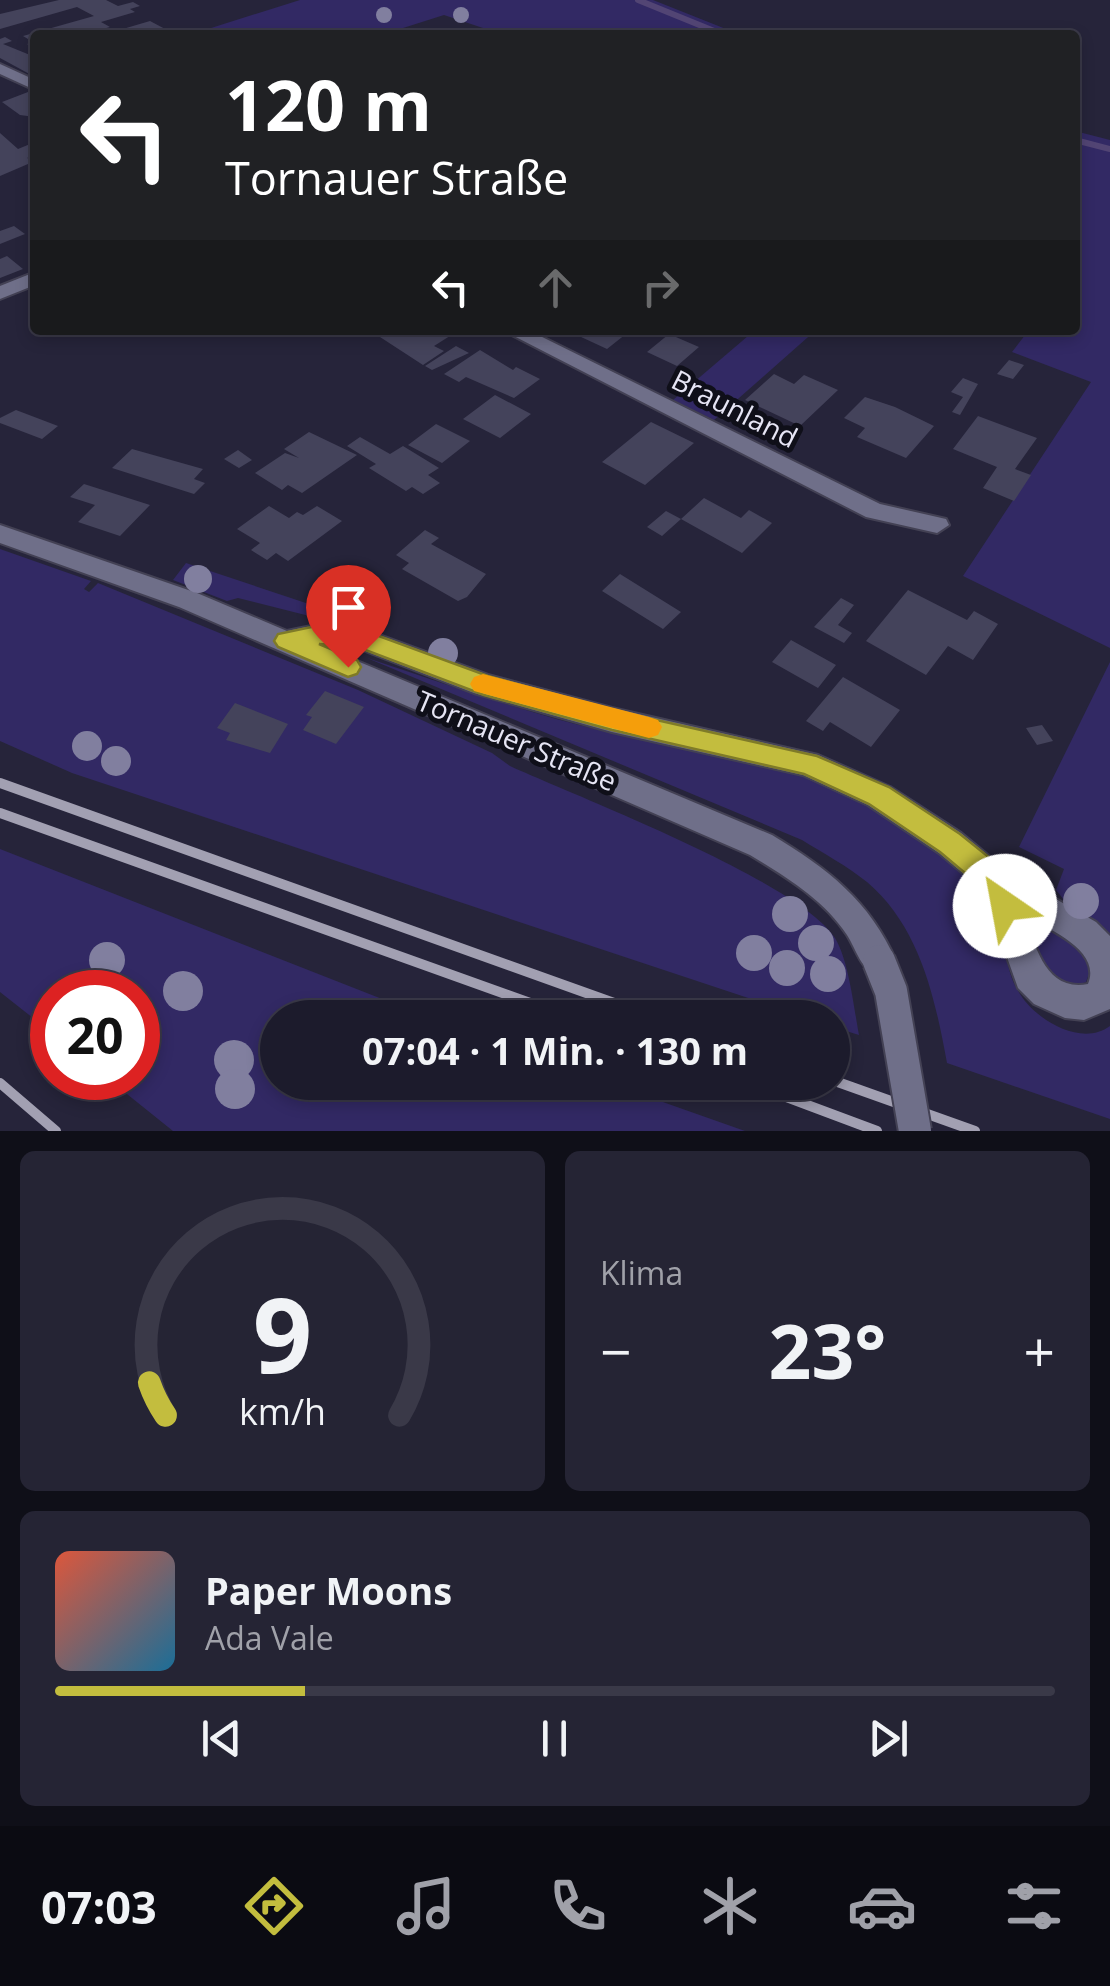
<!DOCTYPE html>
<html lang="de">
<head>
<meta charset="utf-8">
<style>
	body { margin:0; font-family:"Open Sans",sans-serif; background:#252434; color:#f1f3f6; height:100vh; display:flex; flex-direction:column; font-size:38px; white-space:nowrap }
	* { box-sizing:border-box; margin:0 }
	p { font-size:32px; color:#a0a1a9 }
	.icon { flex:none; width:55px; height:55px; fill:none; stroke:currentColor; stroke-width:2; stroke-linecap:round; stroke-linejoin:round }
	.map { position:relative; height:1131px; overflow:hidden }
	.panel { display:flex; flex-direction:column; gap:20px; padding:20px; background:#0f0f18; flex:1 }
	.panel>* { flex:none }
	.banner { position:absolute; left:30px; top:30px; width:1050px; height:305px; border-radius:10px; box-shadow:0 5px 15px #0003,0 0 0 2px #3a3948; background:#202124; color:#fff; overflow:hidden }
	.speed { position:absolute; left:30px; top:970px; display:flex; gap:20px; font-size:50px; font-weight:700; text-align:center }
	.speed>* { display:grid; place-content:center; width:130px; height:130px; border-radius:50%; background:#1c1b2c; box-shadow:0 5px 15px #0003,0 0 0 2px #3a3948; line-height:1 }
	.speed .limit { border:15px solid #d22; background:#fff; color:#111 }
	.pin { position:absolute; display:grid; place-items:center; width:85px; height:85px; color:#fff; margin:-102px -42px; border-radius:50% 50% 50% 0; rotate:-45deg; box-shadow:0 0 10px #0007 }
	.pin .icon { rotate:45deg }
	.me { position:absolute; width:110px; margin:-55px; rotate:327deg; stroke-linejoin:round; filter:drop-shadow(0 0 8px #0008) }
	.turn { display:flex; align-items:center; gap:35px; height:210px; padding:0 30px; font-size:45px }
	.turn .icon { width:130px; height:130px; stroke-width:2.5 }
	.turn b { display:block; font-size:70px; line-height:85px }
	.lanes { display:flex; align-items:center; height:95px; padding:0 30px; background:#0003; justify-content:center; gap:50px; direction:ltr }
	.lanes .off { opacity:.35 }
	.big { font-size:75px; font-weight:700; line-height:1.1 }
	.panel .widget { flex:1; display:flex; flex-direction:column; justify-content:center; gap:15px; min-width:0; padding:0 35px; border-radius:15px; background:#252434 }
	.panel .dial { align-items:center; gap:0 }
	.dial svg { height:260px; overflow:visible; fill:none; stroke:#3a3948; stroke-width:7; stroke-linecap:round; text-anchor:middle }
	.dial text { fill:#f1f3f6; stroke:none }
	.song { display:flex; align-items:center; gap:30px }
	.cover { width:120px; height:120px; border-radius:15px; background:linear-gradient(135deg,hsl(10 70% 55%),hsl(200 70% 35%)) }
	.played { height:10px; border-radius:5px; background:linear-gradient(90deg,#c3bd3e 25%,#3a3948 25%) }
	.keys { display:flex; justify-content:space-around; direction:ltr }
	.heat { display:flex; justify-content:space-between; align-items:center; font-size:55px; direction:ltr }
	.panel .tiles { flex:1; display:grid; gap:20px; grid-template-columns:1fr 1fr }
	.widget:last-child { grid-column:span 2 }
	.trip { position:absolute; left:260px; top:1000px; width:590px; height:100px; border-radius:50px; background:#1c1b2c; box-shadow:0 5px 15px #0003,0 0 0 2px #3a3948; font-weight:700; line-height:100px; text-align:center }
	.tabs { display:flex; height:160px; justify-content:space-around; align-items:center; background:#0b0b12; color:#a0a1a9 }
	.tabs .icon { width:70px; height:70px }
	.tabs .selected { color:#c3bd3e }
	.tabs b { font-size:45px; color:#f1f3f6 }
	.map>svg:first-child { display:block }
</style>
</head>
<body>
<div class="map">
<svg width="1110" height="1131" viewBox="0 0 1110 1131">
	<rect width="100%" height="100%" fill="#26243a"/>
	<!-- green -->
	<path fill="#322964" d="M300,0H653L741,35H504L444,15L381,35H189Z
		M1075,131L1110,140V648L963,576L1091,382L1012,352L1029,330H1075Z
		M755,330H816L714,420L673,400Z
		M0,549L91,581L84,589L89,592L98,583L358,690L492,753L510,766C578,797 800,882 835,938C849,961 854,1009 859,1035L833,1027L832,1018L805,1017L72,773L0,741Z
		M186,563L357,620L350,625L341,624L238,598L227,601L173,580Z
		M367,658C446,684 526,713 607,732C639,739 673,741 705,748C784,766 855,791 921,839C951,862 975,881 993,915C1007,939 1004,971 1020,994C1037,1021 1082,1047 1110,1026V1119L947,1063C935,998 920,927 867,882C847,866 823,853 802,840Z
		M1110,662V937L1076,915L1056,890L1064,869L1019,847Z
		M0,849L428,1017L278,1018V1082L609,1083L745,1131H173L107,1078H138V992H52V1033L0,992Z
		M1011,904L1085,949L1092,965L1086,982L1070,988L1050,980Z"/>
	<g fill="none" stroke-linecap="round" stroke-linejoin="round">
		<!-- stream -->
		<path stroke="#524574" stroke-width="6" d="M638,0L724,35
			M1075,140L1110,149"/>
	</g>
	<!-- building -->
	<path fill="#44435b" d="M59,0H106L118,6L133,2L140,6L130,9L135,12L101,22L110,27L81,35H35V49L27,44L33,42L23,36L94,16L77,7L0,29V14Z
		M150,21L167,30L152,35H124L116,31Z
		M5,37L12,41L3,44L35,57V77L0,58V39Z
		M28,92L35,95V117L20,115L2,102Z
		M0,133L18,149L35,142V154L27,158L35,161L0,176Z
		M14,226L25,234L0,244V231Z
		M7,256L23,269L0,278V259Z
		M382,330H446L453,334L434,346L444,351L423,365L380,337L387,333Z
		M566,330H631L607,349Z
		M669,334L699,347L677,366L647,352Z
		M456,346L469,353L432,370L425,366Z
		M480,350L513,370L516,367L540,379L514,398L466,377L459,382L444,374Z
		M1009,360L1024,365L1013,379L997,374Z
		M774,374L794,384L804,375L838,390L800,426L745,400Z
		M963,378L978,384L960,415L952,412L963,397L951,392Z
		M495,395L531,414L500,438L463,419Z
		M865,397L895,407L934,426L906,458L857,437L865,428L844,418Z
		M16,410L58,426L42,439L0,423V418Z
		M978,416L1037,438L1015,469L1031,475L1014,501L983,488L997,467L953,449Z
		M651,422L694,443L645,485L602,462Z
		M436,424L470,441L442,463L408,445Z
		M309,432L357,455L302,493L288,485L282,490L255,473L285,453L299,458L284,449Z
		M360,437L390,454L403,446L439,468L428,475L440,483L423,494L412,487L406,491L369,468L376,464L347,446Z
		M132,449L203,469L194,479L205,483L194,494L112,468Z
		M238,450L252,460L239,468L224,459Z
		M84,484L150,505L120,536L78,522L95,505L70,497Z
		M704,498L741,518L749,510L772,523L742,553L681,519Z
		M269,506L289,518L297,512L303,515L317,506L342,521L288,561L276,553L267,560L251,550L260,543L237,529Z
		M666,511L681,519L662,536L647,527Z
		M425,530L439,538L431,544L486,574L467,597L458,601L402,569L409,563L396,555Z
		M620,574L681,612L663,629L602,591Z
		M908,590L967,620L974,611L998,624L973,660L948,646L926,675L866,641Z
		M841,598L854,605L838,625L852,633L844,643L814,627Z
		M791,640L836,665L818,688L772,662Z
		M843,677L900,710L871,747L830,722L823,731L806,721Z
		M325,691L364,707L336,744L303,730L312,717L306,715Z
		M235,703L288,724L270,753L226,740L230,733L217,728Z
		M1042,725L1053,741L1037,745L1026,728Z"/>
	<g fill="none" stroke-linecap="round" stroke-linejoin="round">
		<!-- minor casing -->
		<g stroke="#434154" stroke-width="4">
			<path id="minor" d="M0,64L35,80V90L0,74Z
				M35,272V285L0,299V286Z
				M502,330H528L880,504L946,519L949,525L937,533L866,517Z
				M0,525L197,593L287,631L321,624L357,627L488,675L612,708L818,755L890,787L961,833L1007,871L1096,922L1110,936V1009L1084,1020L1065,1018L1034,1004L1018,988L983,890L939,853L868,805L803,775L612,732L474,693L355,647L319,645L772,835C827,868 870,901 896,961L891,972L879,977C861,970 857,951 847,935C823,899 786,877 750,855L179,607L0,543ZM1024,915C1048,929 1102,950 1088,984C1045,992 1036,946 1024,915Z"/>
		</g>
		<!-- minor -->
		<use href="#minor" fill="#6f6f89" fill-rule="evenodd"/>
		<!-- rail -->
		<path stroke="#a2a0b2" stroke-width="10" d="M0,783L656,1018
			M0,813L572,1018
			M832,1080L975,1131
			M746,1082L877,1131
			M0,1083L56,1131"/>
		<!-- minor-bridge casing -->
		<g stroke="#434154" stroke-width="36" stroke-linecap="butt">
			<path id="minor-bridge" d="M879,961L891,991L915,1131"/>
		</g>
		<!-- minor-bridge -->
		<use href="#minor-bridge" stroke="#6f6f89" stroke-width="32"/>
	</g>
	<!-- trees -->
	<g fill="#817f9f">
		<circle cx="384" cy="15" r="8"/>
		<circle cx="461" cy="15" r="8"/>
		<circle cx="198" cy="579" r="14"/>
		<circle cx="334" cy="617" r="14"/>
		<circle cx="443" cy="653" r="15"/>
		<circle cx="87" cy="746" r="15"/>
		<circle cx="116" cy="761" r="15"/>
		<circle cx="1081" cy="901" r="18"/>
		<circle cx="790" cy="914" r="18"/>
		<circle cx="816" cy="943" r="18"/>
		<circle cx="754" cy="953" r="18"/>
		<circle cx="107" cy="960" r="18"/>
		<circle cx="787" cy="968" r="18"/>
		<circle cx="828" cy="974" r="18"/>
		<circle cx="183" cy="991" r="20"/>
		<circle cx="234" cy="1060" r="20"/>
		<circle cx="235" cy="1089" r="20"/>
	</g>
	<!-- route -->
	<path fill="#c3bd3e" stroke="#7f7b28" stroke-width="2.5" d="M321,625L357,628L488,676L612,710L817,756L889,787L960,834L1006,871L1019,906L1015,916L1005,920L994,916L984,889L940,852L869,804L804,774L612,730L484,695L355,646L319,644L357,660L361,667L357,674L348,677L278,647L274,641L278,634Z"/>
	<!-- slow -->
	<path fill="#f59e0b" d="M483,674L649,717L658,720L662,727L658,735L649,738L474,691L470,684L474,677Z"/>
	<g text-anchor="middle" dominant-baseline="central" stroke-width="10" stroke-linejoin="round" paint-order="stroke">
		<!-- street labels -->
		<g font-size="28" fill="#e6e5f4" stroke="#0f0f19">
			<text transform="translate(735 408) rotate(27)">Braunland</text>
			<text transform="translate(517 740) rotate(23)">Tornauer Straße</text>
		</g>
	</g>
</svg>
<div class="speed"><div class="limit">20</div></div>
<div class="pin" style="left:348px;top:667px;background:#d93025"><svg class="icon" aria-label="arrive" viewBox="0 0 24 24"><path d="M6 21V4h12l-3 4 3 4H6"/></svg></div>
<svg class="me" style="left:1005px;top:906px" viewBox="-20 -20 40 40"><circle r="19" fill="#fff"/><path d="M0-13L10 11 0 6-10 11z" fill="#c3bd3e"/></svg>
<div class="trip">07:04 · 1 Min. · 130 m</div>
<div class="banner">
<div class="turn"><svg class="icon" aria-label="left" viewBox="0 0 24 24"><path d="M17 20v-9H6M10 6l-5 5 5 5"/></svg><div><b>120 m</b>Tornauer Straße</div></div>
<div class="lanes"><svg class="icon" aria-label="left" viewBox="0 0 24 24"><path d="M17 20v-9H6M10 6l-5 5 5 5"/></svg><svg class="icon off" aria-label="ahead" viewBox="0 0 24 24"><path d="M12 20V5M6 11l6-6 6 6"/></svg><svg class="icon off" aria-label="right" viewBox="0 0 24 24"><path d="M7 20v-9h11M14 6l5 5-5 5"/></svg></div>
</div>
</div>
<section class="panel">
<div class="tiles">
<div class="widget dial"><svg viewBox="0 0 100 80">
<path d="M14 69A42 42 0 1 1 86 69"/>
<path d="M14 69A42 42 0 0 1 9 59" stroke="#c3bd3e"/>
<text x="50" y="56" font-size="32" font-weight="700">9</text>
<text x="50" y="72" font-size="11">km/h</text>
</svg></div>
<div class="widget"><p>Klima</p>
<div class="heat"><a>−</a><b class="big">23°</b><a>+</a></div>
</div>
<div class="widget">
<div class="song"><i class="cover"></i><div><b>Paper Moons</b><p>Ada Vale</p></div></div>
<div class="played"></div>
<div class="keys"><svg class="icon" aria-label="previous" viewBox="0 0 24 24"><path d="M18 5L8 12l10 7zM5 5v14"/></svg><svg class="icon" aria-label="pause" viewBox="0 0 24 24"><path d="M8 5v14M16 5v14"/></svg><svg class="icon" aria-label="next" viewBox="0 0 24 24"><path d="M6 5l10 7-10 7zM19 5v14"/></svg></div>
</div>
</div>
</section>
<nav class="tabs">
<b>07:03</b>
<svg class="icon selected" aria-label="directions" viewBox="0 0 24 24"><path d="M12 3l9 9-9 9-9-9zM9 14v-3h6M13 9l2 2-2 2"/></svg>
<svg class="icon" aria-label="music" viewBox="0 0 24 24"><path d="M9 18V5l10-2v13"/><circle cx="6" cy="18" r="3"/><circle cx="16" cy="16" r="3"/></svg>
<svg class="icon" aria-label="phone" viewBox="0 0 24 24"><path d="M5 4h4l2 5-3 2q2 4 5 5l2-3 5 2v4C11 20 4 13 5 4z"/></svg>
<svg class="icon" aria-label="climate" viewBox="0 0 24 24"><path d="M12 3v18M4 7l16 10M4 17L20 7"/></svg>
<svg class="icon" aria-label="car" viewBox="0 0 24 24"><path d="M5 17H2v-5l4-1 3-4h7l3 4 3 1v5h-3M9 17h6M6 11h13"/><circle cx="7" cy="17" r="2"/><circle cx="17" cy="17" r="2"/></svg>
<svg class="icon" aria-label="filters" viewBox="0 0 24 24"><path d="M4 7h16M4 17h16"/><circle cx="9" cy="7" r="2"/><circle cx="15" cy="17" r="2"/></svg>
</nav>
</body>
</html>
